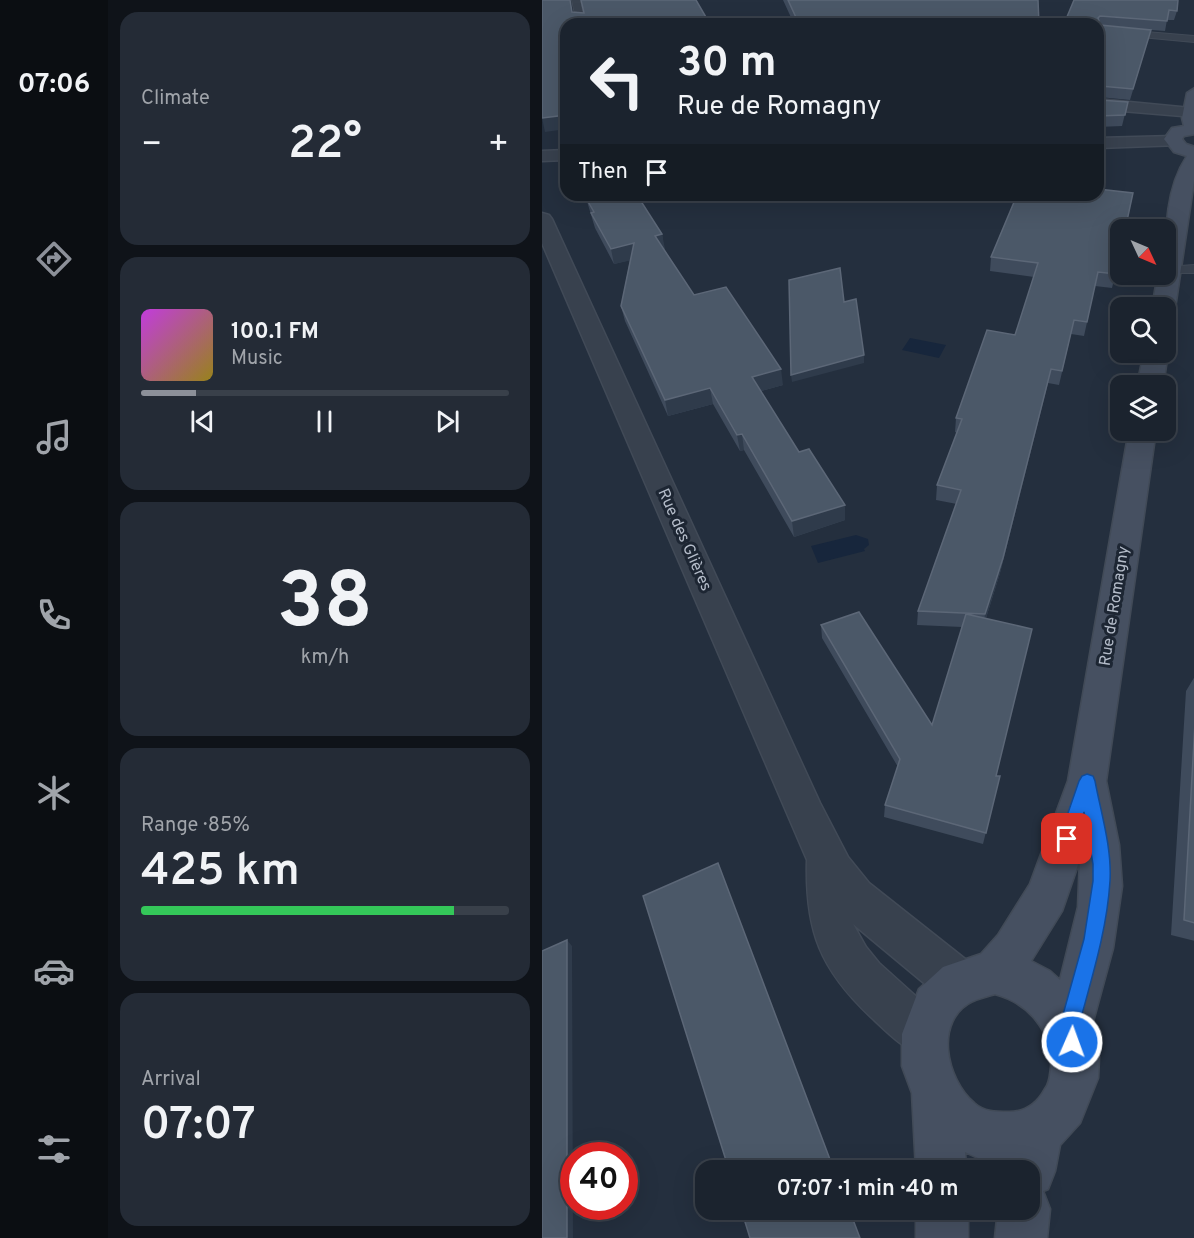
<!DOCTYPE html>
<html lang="en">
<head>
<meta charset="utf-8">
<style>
	body { margin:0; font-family:Overpass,sans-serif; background:#242b36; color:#f1f3f6; height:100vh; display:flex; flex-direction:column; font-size:22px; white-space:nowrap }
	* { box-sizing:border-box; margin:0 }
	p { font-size:20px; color:#a0a4aa }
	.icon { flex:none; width:33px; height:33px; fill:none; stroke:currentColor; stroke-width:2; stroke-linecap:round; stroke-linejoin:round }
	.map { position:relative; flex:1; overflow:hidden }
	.panel { display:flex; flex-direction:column; gap:12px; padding:12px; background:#0f1319; width:434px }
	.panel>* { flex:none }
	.banner { position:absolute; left:18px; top:18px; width:544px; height:183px; border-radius:18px; box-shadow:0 6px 24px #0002,0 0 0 2px #39404a; background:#1b232e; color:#f1f3f6; overflow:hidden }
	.needle { width:39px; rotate:134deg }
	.fabs { position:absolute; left:568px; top:219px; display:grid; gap:12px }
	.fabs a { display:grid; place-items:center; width:66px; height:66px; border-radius:12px; background:#1b232e; box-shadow:0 6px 24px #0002,0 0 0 2px #39404a; font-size:30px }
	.speed { position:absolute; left:18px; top:1142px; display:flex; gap:12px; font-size:30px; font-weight:700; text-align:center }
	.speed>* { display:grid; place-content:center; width:78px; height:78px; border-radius:50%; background:#1b232e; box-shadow:0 6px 24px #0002,0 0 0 2px #39404a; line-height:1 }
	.speed .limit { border:9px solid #d22; background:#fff; color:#111 }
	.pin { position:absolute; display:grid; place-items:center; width:51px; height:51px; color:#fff; margin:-26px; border-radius:12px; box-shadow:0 3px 9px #0006 }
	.me { position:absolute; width:66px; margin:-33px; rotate:2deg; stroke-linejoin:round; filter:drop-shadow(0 0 4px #0008) }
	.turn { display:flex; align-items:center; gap:21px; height:126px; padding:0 18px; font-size:27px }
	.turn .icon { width:78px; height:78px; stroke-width:2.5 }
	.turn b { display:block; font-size:42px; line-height:51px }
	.then { display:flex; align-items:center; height:57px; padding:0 18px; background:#0003; gap:12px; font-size:22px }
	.big { font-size:45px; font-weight:600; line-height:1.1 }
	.panel .widget { flex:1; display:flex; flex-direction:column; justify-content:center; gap:9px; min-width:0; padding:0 21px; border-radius:18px; background:#242b36 }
	.panel .dial { align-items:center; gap:0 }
	.dial b { font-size:78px; line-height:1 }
	.song { display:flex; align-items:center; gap:18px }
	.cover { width:72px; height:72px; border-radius:9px; background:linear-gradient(135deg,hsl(290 70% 55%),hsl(50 70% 35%)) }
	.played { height:6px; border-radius:3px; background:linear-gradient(90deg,#8c9099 15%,#39404a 15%) }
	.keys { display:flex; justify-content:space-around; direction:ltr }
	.heat { display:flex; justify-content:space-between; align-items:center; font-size:33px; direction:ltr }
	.charge { height:9px; border-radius:4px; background:linear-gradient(90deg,#34c759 85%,#39404a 0) }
	.trip { position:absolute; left:153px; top:1160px; width:345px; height:60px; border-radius:18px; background:#1b232e; box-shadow:0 6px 24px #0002,0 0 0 2px #39404a; font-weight:600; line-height:60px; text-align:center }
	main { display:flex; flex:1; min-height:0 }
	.dock { display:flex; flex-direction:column; width:108px; justify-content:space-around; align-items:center; background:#0b0e12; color:#a0a4aa }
	.dock .icon { width:42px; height:42px }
	.dock .on { color:#8c9099 }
	.dock b { font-size:27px; color:#f1f3f6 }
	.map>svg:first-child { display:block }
</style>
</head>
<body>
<main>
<nav class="dock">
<b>07:06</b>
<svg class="icon on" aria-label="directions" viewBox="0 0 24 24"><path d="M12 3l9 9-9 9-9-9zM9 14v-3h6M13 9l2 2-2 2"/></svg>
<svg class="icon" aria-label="music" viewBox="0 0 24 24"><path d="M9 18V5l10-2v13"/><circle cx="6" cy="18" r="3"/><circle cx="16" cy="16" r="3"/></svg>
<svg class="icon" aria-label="phone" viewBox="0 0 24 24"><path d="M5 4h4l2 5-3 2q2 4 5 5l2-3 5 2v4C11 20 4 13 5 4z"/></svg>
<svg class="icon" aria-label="climate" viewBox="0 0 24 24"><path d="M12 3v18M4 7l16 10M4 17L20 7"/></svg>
<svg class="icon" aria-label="car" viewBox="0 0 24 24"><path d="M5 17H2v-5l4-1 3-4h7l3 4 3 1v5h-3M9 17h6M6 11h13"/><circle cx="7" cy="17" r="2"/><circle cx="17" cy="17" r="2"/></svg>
<svg class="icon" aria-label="filters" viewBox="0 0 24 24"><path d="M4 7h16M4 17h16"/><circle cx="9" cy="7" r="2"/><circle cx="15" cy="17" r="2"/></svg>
</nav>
<section class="panel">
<div class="widget"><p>Climate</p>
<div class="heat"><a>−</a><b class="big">22°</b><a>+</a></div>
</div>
<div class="widget">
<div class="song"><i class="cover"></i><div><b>100.1 FM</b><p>Music</p></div></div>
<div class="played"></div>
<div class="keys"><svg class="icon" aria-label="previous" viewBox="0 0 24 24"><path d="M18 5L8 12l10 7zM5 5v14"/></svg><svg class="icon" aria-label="pause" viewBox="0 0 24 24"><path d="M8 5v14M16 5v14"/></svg><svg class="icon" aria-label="next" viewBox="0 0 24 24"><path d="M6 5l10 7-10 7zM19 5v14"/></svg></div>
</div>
<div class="widget dial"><b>38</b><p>km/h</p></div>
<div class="widget"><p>Range · 85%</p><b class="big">425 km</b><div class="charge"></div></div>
<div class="widget"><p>Arrival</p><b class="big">07:07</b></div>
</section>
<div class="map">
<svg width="653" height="1238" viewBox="0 0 653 1238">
	<rect width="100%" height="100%" fill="#242f3e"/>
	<!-- water -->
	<path fill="#17263c" d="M368,338L404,345L397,358L360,350Z
		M314,535L326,539L327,545L322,549L323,551L276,563L269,546Z"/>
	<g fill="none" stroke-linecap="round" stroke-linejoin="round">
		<!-- lane casing -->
		<g stroke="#414a57" stroke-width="2">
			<path id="lane" d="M30,0H38L43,24H35Z
				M556,28L653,36V42L556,33Z
				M653,265V273H624V267Z"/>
		</g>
		<!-- street casing -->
		<g stroke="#414a57" stroke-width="3">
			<path id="street" d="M556,99L649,108L653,109V117L556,109Z
				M632,136L638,137L641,141L638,145L556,148V138Z
				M24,150V160L0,161V151Z
				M0,213L7,215L10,219L278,803L306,857L327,883L432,966L438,982L432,998L416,1004L400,998L311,924L324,947L337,963L398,1018L405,1034L398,1050L382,1057C362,1049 347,1034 331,1019C278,970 263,931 265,860L0,243Z"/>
		</g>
		<!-- secondary casing -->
		<g stroke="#414a57" stroke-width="3">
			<path id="secondary" d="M653,88V134L642,136L640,139L644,144L653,147V174L633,308L629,313L624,314V308H610L616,274H624C624,235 622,191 645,156L632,152L622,139L630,128L642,126L640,118L645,93Z
				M624,349L626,352L621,386H595L602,352H624Z
				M587,430H614L564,781L577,845L580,886L571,948L549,1029L557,1057L556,1078L538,1123L518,1145L513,1171L506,1189L501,1191L508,1209L505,1238H453L456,1209H488V1170H463L464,1161H443L423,1152L424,1170H374L370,1093L360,1066V1034L377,989L401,967L439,954L456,935L488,884L526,781ZM538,859L536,907L518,980L508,971L489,961L520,911ZM453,994C487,1003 511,1032 509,1067C508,1075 508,1083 503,1089C495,1104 483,1112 467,1112C454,1112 442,1112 432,1103C404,1079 391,1020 431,1001C438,998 446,996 453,994Z
				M374,1209H426V1238H374Z"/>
		</g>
		<!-- lane -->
		<use href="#lane" fill="#38414e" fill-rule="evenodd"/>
		<!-- street -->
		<use href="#street" fill="#38414e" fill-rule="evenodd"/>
		<!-- secondary -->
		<use href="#secondary" fill="#465061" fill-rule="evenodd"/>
	</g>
	<!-- wall -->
	<path fill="#3f4b5c" d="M241,0H496L497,24H252Z
		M532,0L635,11L632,20H625L623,31L609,30L588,100L557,97L558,100L586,102L580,126L556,127V24Z
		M48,195H103H95L120,234L122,249L152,295L241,385L219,391L257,452L303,505V520L252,537L202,450L198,451L171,404L126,416L83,321L79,306L88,260L72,264L53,228L44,198L49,197Z
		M579,249L570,288L553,286L542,336L529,334L517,385L506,383L458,573L444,618L454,776H458L441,844L342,817L343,805L356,767L280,638L279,625L390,725L420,627L375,625L376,611L415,504L394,500L395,485L415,433L413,432L414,418L473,335L492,277L448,271L449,257Z
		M653,676V941L629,935L644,691Z"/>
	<!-- shaded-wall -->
	<path fill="#2f3b4b" d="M24,115V129L3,132L0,118Z
		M120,234L123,249L117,251L113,236Z
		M92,243L95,259L72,264L69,249Z
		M322,355V363L250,382L249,375Z
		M239,369L241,385L212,393L210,377Z
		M509,369L458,573L441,628L443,614Z
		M168,388L171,404L126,416L123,400Z
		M200,434L202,450L198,451L195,435Z
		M303,505V520L252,537L250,521Z
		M25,940L30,946L31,1238H25Z"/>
	<!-- building -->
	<path fill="#4b5868" stroke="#5c6777" stroke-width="1.5" d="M0,0H28L30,12L42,13L39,0H154L168,24H24V115L0,118Z
		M246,0H496L497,24H257Z
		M532,0H636L635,11L627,10L625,21L558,16L556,18L558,25L609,30L591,89L558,86L556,87V24H522Z
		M556,92L558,100L586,102L583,115L556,116Z
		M556,189L591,193L583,230H579V249L574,274L556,272L545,322L532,320L520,371L509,369L461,558L443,614L376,611L419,490L395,485L420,419L414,418L445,330L473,335L496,263L449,257L475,195H556Z
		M52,195H95L120,234L113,236L152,295L184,287L239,369L210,377L257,452L267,449L303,505L250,521L200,434L195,435L168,388L123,400L79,306L92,243L69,249L49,213L52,212L44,198L53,196Z
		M298,268L302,302L314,299L322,355L249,375L247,280Z
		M317,612L390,725L424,614L490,629L454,776H458L444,833L343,805L358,759L279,625Z
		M653,723V923L642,920Z
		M176,863L292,1170H187L101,896Z
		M25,940V1238H0V951Z
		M199,1209H307L318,1238H208Z"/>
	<!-- route -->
	<path fill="#1a73e8" stroke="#114b97" stroke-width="1.5" d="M545,774L551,776L553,781C559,813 570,848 568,881C565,931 549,980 536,1029L539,1042L536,1048L530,1051L523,1048L517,1029L542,939L551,881V864L542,812L531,844L525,846L519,844L517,839L537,781L540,776Z"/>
	<g text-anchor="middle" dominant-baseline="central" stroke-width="6" stroke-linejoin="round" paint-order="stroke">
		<!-- street labels -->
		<g font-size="16" fill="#b4bcc9" stroke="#1d2633">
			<text transform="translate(142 540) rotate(66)">Rue des Glières</text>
			<text transform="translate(573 606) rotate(-81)">Rue de Romagny</text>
		</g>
	</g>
</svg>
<div class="fabs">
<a><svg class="needle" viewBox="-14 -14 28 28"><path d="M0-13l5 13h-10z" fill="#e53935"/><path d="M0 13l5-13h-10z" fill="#a0a4aa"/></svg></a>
<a><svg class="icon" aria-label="search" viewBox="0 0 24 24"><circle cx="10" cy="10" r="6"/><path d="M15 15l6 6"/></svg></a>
<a><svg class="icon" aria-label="layers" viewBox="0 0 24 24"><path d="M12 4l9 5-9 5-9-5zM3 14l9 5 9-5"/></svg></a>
</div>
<div class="speed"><div class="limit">40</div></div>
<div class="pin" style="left:525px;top:839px;background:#d93025"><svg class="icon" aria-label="arrive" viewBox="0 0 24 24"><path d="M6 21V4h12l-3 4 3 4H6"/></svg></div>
<svg class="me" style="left:530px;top:1042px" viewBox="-20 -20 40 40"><circle r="17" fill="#1a73e8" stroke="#fff" stroke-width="3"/><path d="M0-11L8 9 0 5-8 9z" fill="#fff"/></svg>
<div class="trip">07:07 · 1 min · 40 m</div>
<div class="banner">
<div class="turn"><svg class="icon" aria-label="left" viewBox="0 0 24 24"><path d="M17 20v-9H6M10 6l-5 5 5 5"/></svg><div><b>30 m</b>Rue de Romagny</div></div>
<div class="then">Then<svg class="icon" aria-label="arrive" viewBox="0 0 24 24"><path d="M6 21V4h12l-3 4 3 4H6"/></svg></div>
</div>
</div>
</main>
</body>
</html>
